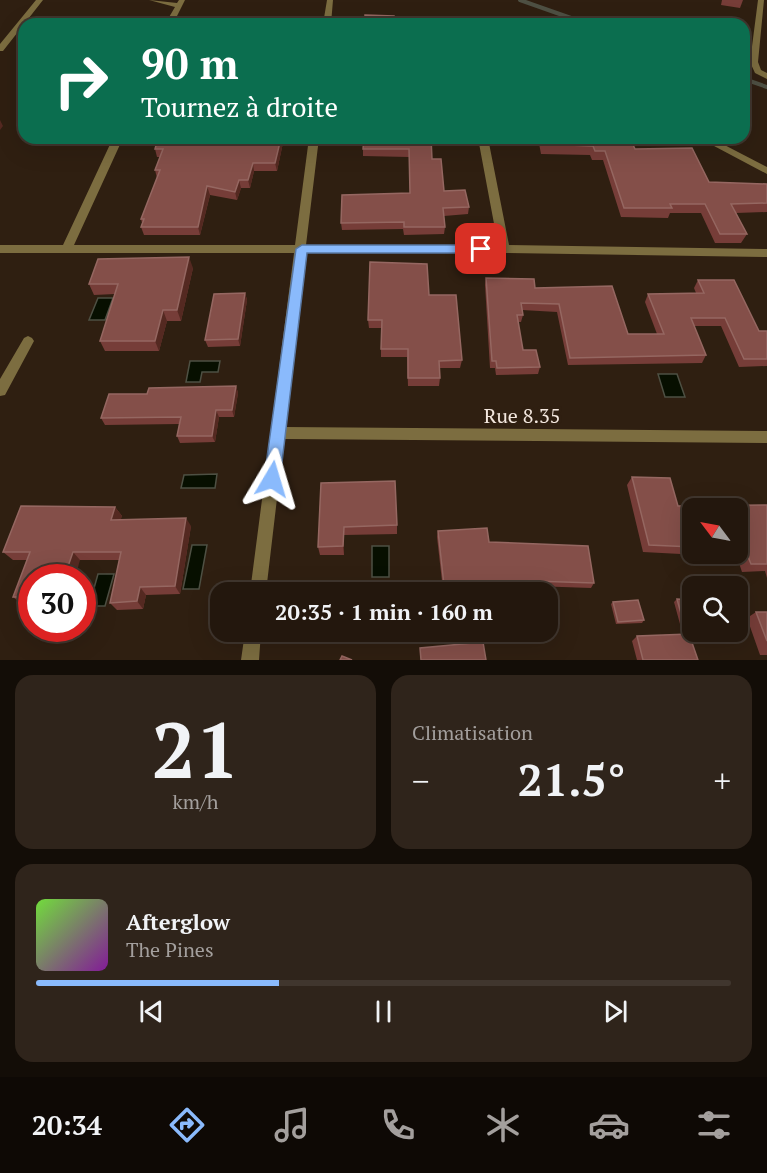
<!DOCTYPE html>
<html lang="fr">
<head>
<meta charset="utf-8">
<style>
	body { margin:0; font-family:"PT Serif",serif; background:#2f241b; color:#f1f3f6; height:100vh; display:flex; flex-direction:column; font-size:22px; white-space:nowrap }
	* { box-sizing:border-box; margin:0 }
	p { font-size:20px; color:#a39f9d }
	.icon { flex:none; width:33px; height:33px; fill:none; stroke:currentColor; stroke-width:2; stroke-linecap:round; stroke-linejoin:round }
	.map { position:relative; height:660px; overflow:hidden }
	.drawer { display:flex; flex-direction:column; gap:15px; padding:15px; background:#130d07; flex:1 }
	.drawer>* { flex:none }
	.top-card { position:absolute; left:18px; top:18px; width:732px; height:126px; border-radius:18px; box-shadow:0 6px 24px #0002,0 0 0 2px #40362e; background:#0b6e4f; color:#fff; overflow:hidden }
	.needle { width:39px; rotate:302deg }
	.controls { position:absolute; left:682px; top:498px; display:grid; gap:12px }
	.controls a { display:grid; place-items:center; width:66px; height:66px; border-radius:12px; background:#23170d; box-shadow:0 6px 24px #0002,0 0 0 2px #40362e; font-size:30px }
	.speed { position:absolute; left:18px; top:564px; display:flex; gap:12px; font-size:30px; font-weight:700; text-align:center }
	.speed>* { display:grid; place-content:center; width:78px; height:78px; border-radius:50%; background:#23170d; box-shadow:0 6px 24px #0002,0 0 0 2px #40362e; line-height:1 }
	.speed .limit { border:9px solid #d22; background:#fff; color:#111 }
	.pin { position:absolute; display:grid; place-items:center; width:51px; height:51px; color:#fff; margin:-26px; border-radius:12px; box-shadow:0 3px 9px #0006 }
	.me { position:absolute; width:66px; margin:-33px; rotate:7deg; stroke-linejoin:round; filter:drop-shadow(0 0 4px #0008) }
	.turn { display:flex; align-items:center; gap:21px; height:126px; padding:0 24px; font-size:27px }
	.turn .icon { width:78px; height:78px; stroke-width:2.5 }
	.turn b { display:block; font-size:42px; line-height:51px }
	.big { font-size:45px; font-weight:800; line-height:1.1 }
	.drawer .tile { flex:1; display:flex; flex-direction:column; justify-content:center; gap:9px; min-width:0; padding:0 21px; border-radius:18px; background:#2f241b }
	.drawer .dial { align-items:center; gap:0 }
	.dial b { font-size:78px; line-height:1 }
	.song { display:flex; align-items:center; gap:18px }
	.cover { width:72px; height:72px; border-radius:9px; background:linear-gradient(135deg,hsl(100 70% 55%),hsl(290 70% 35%)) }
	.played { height:6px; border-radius:3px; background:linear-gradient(90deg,#8abafc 35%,#40362e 35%) }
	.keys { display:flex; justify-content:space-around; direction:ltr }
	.heat { display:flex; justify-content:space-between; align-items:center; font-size:33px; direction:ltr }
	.drawer .tiles { flex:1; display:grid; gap:15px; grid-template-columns:1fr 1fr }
	.tile:last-child { grid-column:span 2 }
	.trip { position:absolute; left:210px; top:582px; width:348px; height:60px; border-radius:18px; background:#23170d; box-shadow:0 6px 24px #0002,0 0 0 2px #40362e; font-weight:800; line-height:60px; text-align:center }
	.tabs { display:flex; height:96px; justify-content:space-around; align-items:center; background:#0e0905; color:#a39f9d }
	.tabs .icon { width:42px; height:42px }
	.tabs .selected { color:#8abafc }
	.tabs b { font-size:27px; color:#f1f3f6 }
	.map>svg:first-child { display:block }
</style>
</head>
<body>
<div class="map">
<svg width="767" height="660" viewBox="0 0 767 660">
	<rect width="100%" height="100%" fill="#2f1f11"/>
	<!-- water -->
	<path fill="#070f00" stroke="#4e5043" stroke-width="1.5" d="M98,298H113L105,320H89Z
		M190,361H220L218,372H202L200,382H186Z
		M658,374H677L685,397H665Z
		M217,474L215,488H181L184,475Z
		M192,545H207L199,589H183Z
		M372,546H389V577H372Z
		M98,574H114L105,606H89Z"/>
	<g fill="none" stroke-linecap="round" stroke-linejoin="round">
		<!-- stream -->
		<path stroke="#4e5043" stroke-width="4" d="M520,0L588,24
			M744,79L767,87"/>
		<!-- street -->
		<path fill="#7c6d40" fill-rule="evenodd" d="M36,0H43L3,51H0V44Z
			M149,0L177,3L179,0H185L173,24H165L175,7Z
			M327,0H333L331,24H323Z
			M758,0H764L758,62L761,70L767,73V79L755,73L750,62Z
			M113,138H123L74,245H295L309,138H319L306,245H498L478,138H488L509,245L767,249V257L504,253H305L285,427L767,431V443L284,439L266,592H250L294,253H0V245H63Z
			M699,138H711L767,167V174Z
			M28,336L32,338L34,341L5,395L0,396V379L24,338Z
			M245,632H261L259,660H241Z"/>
	</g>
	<!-- wall -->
	<path fill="#763d38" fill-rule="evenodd" d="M722,0H743L740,8L721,5Z
		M284,138L277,171H254L250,188H241L237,200L210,195L200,235H144L141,227L142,223L141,219L157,178L155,170L160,157H157L155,149Z
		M431,138L432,159L444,191L469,207L468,214L444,216L445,227L444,234L404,235L403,229L342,230L341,223L410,193L409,157L363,156V149Z
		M538,138H630L635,149L709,182L767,184V212L736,213L747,234L741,243H715L701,213H670L668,218L621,217L603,160H592L590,155L541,154Z
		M193,268L181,321H167L159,351H105L100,341L115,294L94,295L89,284Z
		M486,278L535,288L628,334H657L645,302L648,294L696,293L694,288L698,280L759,331H767V366L739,367L721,326H694L706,355L702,363L568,365L557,312L522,310L523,315L521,322H518L523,350L540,367L538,374L496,375L495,368H490L485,285Z
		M245,293L247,300L240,346L208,347L205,340Z
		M429,295L462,360L460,368H439L440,378L439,386H408L407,357H381V328H369L368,320Z
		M236,386L238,393L234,417H219L215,442L180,443L177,436L179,424L105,425L101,418L147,394Z
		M632,477L678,506L767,505V578L765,571L742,572L737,557L643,552L627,485ZM693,508H738V554H693Z
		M321,483L397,525V534L344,535V555H320L318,547Z
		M115,507L122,516L120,520L191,526L180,594L146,595L143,609L117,610L110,603L119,560H80L32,578V605H23L13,597L27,560H13L3,552Z
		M438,531L489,542L594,583L591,588L533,586L534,592H503L502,587L443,590L437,537Z
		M677,599L693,600V624H680L674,602Z
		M613,602L644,620L642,623L616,624L611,604Z
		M756,612H767V655H760L747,618Z
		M637,636L698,660H637L632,641Z"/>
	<!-- shaded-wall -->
	<path fill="#542921" d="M0,120L3,126L0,130Z
		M281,138H284L277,171L275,163Z
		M253,163L254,171L250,188L248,180Z
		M239,180L241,188L237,200L235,192Z
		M207,186L210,195L200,235L198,227Z
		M189,257L193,268L181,321L177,310Z
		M245,293L247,300L240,346L238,339Z
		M163,310L167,321L159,351L155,341Z
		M236,386L238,393L234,417L232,410Z
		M216,410L219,417L215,442L212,436Z
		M115,507L122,516L118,529L111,520Z
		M186,518L191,526L180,594L175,586Z
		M344,527V555L343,546Z
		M73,552L80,560L75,578H64Z
		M140,587L146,595L143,609L137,601Z"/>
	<!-- building -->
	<path fill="#844f49" stroke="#956761" stroke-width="1.5" d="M365,15L394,16V24H365Z
		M158,138H281L275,163H253L248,180H239L235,192L207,186L198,227H141L144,219H141L160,170H155L163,149H155Z
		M364,138H431L432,159H441L444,191L465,190L469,207L443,208L445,227H404V222L341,223L342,195L410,193L409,149H363Z
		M542,138H630L635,149L692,148L709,182L767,184V203L731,204L747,234H720L705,204H670L672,208H624L605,151H595L593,146L543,144Z
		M189,257L177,310H163L155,341H100L118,284H89L98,259Z
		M370,262L427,264L429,295H456L462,360L439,361L440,378H408V349H381L382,320H368Z
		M486,278L534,279L535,288L612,286L628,334H664L648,294L704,293L698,280H734L759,331H767V359H744L725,318H691L706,355L570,358L559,304L521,303L523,315H517L523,350H536L540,367L497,368L496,361H492Z
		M245,293L238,339L205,340L214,294Z
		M236,386L232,410H216L212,436H177L181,417L101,418L109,394H147L149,388Z
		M632,477L670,478L678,506L767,505V564H751L745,549H738V508H693V547L649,545Z
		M395,481L397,525L344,527L343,546L318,547L321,483Z
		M21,506L115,507L111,520L186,518L175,586L140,587L137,601L110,603L121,552H73L64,578H32V597H13L30,552H3Z
		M487,528L489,542L588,546L594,583L533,581L534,592H505L504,582L444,585L438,531Z
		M677,599L693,600V622L683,621Z
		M638,600L644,620L618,622L613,602Z
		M756,612H767V641Z
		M689,634L698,660H643L637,636Z
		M483,642L486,660H421L420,648Z
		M342,656L352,660H340Z"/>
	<!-- route -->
	<path fill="#8abafc" stroke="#5a79a4" stroke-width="1.5" d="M302,245H481L487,249L481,253H307L280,479L277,484L272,486L266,484L264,479L296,249Z"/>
	<g text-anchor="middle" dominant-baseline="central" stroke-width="6" stroke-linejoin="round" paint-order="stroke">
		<!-- street labels -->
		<g font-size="20" fill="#f3e7de" stroke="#2f1f11">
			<text x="522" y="415">Rue 8.35</text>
		</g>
	</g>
</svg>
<div class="controls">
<a><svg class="needle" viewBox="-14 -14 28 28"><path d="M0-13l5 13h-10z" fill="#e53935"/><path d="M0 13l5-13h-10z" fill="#a39f9d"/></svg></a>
<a><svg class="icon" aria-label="search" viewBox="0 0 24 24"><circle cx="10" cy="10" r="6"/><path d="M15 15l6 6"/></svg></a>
</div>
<div class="speed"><div class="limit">30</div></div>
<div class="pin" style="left:481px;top:249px;background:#d93025"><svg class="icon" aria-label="arrive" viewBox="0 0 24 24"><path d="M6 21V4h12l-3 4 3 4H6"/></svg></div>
<svg class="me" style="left:272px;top:479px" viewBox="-20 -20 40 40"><path d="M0-17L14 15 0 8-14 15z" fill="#8abafc" stroke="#fff" stroke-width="4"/></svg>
<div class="trip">20:35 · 1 min · 160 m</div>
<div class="top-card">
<div class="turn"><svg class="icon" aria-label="right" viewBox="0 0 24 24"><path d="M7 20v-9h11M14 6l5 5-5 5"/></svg><div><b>90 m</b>Tournez à droite</div></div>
</div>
</div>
<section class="drawer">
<div class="tiles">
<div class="tile dial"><b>21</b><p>km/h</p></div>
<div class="tile"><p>Climatisation</p>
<div class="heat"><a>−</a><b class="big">21.5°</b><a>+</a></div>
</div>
<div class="tile">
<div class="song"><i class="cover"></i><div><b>Afterglow</b><p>The Pines</p></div></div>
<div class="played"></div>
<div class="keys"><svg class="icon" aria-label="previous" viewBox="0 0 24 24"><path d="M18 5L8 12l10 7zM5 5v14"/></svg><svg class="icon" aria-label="pause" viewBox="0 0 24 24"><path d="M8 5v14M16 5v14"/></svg><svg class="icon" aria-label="next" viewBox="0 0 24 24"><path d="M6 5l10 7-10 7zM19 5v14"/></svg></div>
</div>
</div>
</section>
<nav class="tabs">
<b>20:34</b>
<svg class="icon selected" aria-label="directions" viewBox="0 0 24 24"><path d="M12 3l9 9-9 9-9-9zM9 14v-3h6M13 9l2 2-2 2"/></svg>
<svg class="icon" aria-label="music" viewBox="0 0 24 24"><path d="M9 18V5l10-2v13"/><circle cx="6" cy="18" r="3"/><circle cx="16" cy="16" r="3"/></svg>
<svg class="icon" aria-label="phone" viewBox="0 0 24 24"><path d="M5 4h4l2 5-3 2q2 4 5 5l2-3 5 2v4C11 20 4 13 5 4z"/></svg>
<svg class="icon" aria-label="climate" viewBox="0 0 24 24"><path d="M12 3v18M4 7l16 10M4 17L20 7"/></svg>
<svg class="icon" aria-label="car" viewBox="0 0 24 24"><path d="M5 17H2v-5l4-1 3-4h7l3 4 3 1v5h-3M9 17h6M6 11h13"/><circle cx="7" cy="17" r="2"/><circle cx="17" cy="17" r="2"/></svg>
<svg class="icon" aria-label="filters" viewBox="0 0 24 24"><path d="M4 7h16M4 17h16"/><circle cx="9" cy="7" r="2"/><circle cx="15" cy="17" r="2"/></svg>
</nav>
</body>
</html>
